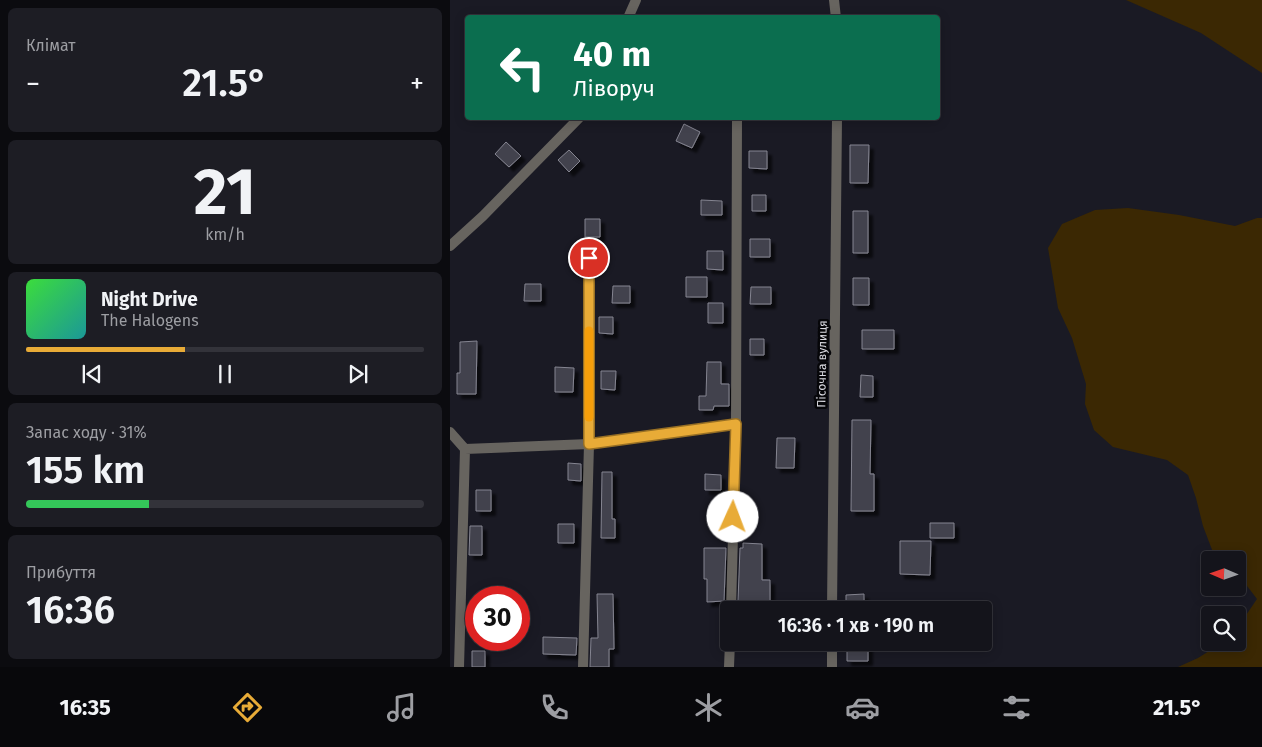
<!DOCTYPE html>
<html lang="uk">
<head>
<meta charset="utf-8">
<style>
	body { margin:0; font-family:"Fira Sans",sans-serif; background:#1d1d24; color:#f1f3f6; height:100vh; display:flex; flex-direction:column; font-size:19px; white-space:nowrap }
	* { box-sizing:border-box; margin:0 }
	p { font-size:16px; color:#9d9ea3 }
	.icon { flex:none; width:28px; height:28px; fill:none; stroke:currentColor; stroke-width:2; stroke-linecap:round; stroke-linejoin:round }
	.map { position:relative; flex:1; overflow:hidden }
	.drawer { display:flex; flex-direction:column; gap:8px; padding:8px; background:#0b0b0f; width:450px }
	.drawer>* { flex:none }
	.banner { position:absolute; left:15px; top:15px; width:475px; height:105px; border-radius:5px; box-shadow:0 2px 12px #0003,0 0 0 1px #33333a; background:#0b6e4f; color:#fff; overflow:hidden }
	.needle { width:32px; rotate:272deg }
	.fabs { position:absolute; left:751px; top:551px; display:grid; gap:10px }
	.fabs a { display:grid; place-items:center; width:45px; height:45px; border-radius:5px; background:#14141b; box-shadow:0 2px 12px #0003,0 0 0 1px #33333a; font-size:25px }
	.speed { position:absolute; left:15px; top:586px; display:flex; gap:10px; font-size:25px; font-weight:700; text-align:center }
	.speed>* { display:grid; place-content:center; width:65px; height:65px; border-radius:50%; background:#14141b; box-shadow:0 2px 12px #0003,0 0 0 1px #33333a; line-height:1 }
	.speed .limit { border:8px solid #d22; background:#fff; color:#111 }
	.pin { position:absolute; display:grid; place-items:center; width:42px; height:42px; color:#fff; margin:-21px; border:2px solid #fff; border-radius:50%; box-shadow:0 1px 5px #0007 }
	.me { position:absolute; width:55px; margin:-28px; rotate:2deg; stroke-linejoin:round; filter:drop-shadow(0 0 4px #0008) }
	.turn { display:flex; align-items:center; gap:18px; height:105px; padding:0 25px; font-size:22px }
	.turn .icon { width:65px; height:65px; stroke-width:2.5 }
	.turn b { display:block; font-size:35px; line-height:42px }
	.big { font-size:38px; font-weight:600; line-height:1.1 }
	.drawer .widget { flex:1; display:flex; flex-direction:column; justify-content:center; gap:8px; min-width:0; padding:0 18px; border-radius:8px; background:#1d1d24 }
	.drawer .dial { align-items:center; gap:0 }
	.dial b { font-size:65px; line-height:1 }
	.song { display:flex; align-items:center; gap:15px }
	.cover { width:60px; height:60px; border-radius:8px; background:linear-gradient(135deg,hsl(120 70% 55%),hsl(180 70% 35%)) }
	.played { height:5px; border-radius:2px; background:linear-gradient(90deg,#e8ab37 40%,#33333a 40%) }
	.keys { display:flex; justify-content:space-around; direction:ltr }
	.heat { display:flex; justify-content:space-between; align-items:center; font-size:28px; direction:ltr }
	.charge { height:8px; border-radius:4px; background:linear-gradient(90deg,#34c759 31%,#33333a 0) }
	.trip { position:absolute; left:270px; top:601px; width:272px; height:50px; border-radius:5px; background:#14141b; box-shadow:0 2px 12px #0003,0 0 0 1px #33333a; font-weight:600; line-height:50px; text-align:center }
	.tab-bar { display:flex; height:80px; justify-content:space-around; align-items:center; background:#08080b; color:#9d9ea3 }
	.tab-bar .icon { width:35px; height:35px }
	.tab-bar .selected { color:#e8ab37 }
	.tab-bar b { font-size:22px; color:#f1f3f6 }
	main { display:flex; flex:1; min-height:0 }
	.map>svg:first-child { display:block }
</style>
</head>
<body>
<main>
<section class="drawer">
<div class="widget"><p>Клімат</p>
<div class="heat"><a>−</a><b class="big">21.5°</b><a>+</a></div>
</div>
<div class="widget dial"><b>21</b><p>km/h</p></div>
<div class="widget">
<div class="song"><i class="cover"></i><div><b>Night Drive</b><p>The Halogens</p></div></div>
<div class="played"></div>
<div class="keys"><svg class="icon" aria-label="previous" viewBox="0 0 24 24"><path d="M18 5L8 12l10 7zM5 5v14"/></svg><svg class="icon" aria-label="pause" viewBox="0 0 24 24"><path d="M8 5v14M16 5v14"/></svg><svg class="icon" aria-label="next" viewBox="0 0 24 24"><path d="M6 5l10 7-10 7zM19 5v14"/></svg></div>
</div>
<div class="widget"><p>Запас ходу · 31%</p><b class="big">155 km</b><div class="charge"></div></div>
<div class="widget"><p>Прибуття</p><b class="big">16:36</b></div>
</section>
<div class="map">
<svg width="812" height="667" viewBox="0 0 812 667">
	<defs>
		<filter id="shadow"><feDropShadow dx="4.5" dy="4.5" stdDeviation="1" flood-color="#0009"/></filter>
	</defs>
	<rect width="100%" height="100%" fill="#1a1a24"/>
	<!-- green -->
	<path fill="#3b2803" d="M676,0H812V73L751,33Z
		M678,208L729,215L785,226L807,218H812V667H728L748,658L772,643L788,642V627L807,599L788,574V560H772L764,555L753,526L746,498L738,475L717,460L663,447L644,430L635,404L636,384L622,338L608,308L598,248L612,224L645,210Z"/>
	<!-- building -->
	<path fill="#42424d" stroke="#858591" filter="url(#shadow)" d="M234,124L250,132L242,148L226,141Z
		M56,142L71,156L59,167L45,154Z
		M400,145H419L418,183H400Z
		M119,150L130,161L119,172L108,160Z
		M299,151H317V169L299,168Z
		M302,195H316V211H302Z
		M251,200L272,201V215H251Z
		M403,211H418V253H403Z
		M135,219H150V237H135Z
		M300,239H320V257H300Z
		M257,251H273V270L257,269Z
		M236,277H257V297H236Z
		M403,278H419V305H403Z
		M75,284H91V301H74Z
		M163,286H180V303H162Z
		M301,287H321V304H300Z
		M258,303H273V323H258Z
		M149,317H163V334L149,333Z
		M412,330H444V349H412Z
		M300,339H314V355H300Z
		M27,341L26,394H7V373H10V342Z
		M257,362H271V384H279V406H264L263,410H249V396H256Z
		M105,367L124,368L123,392H105Z
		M151,371H166L165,390L151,389Z
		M411,375L423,376V397H410Z
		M402,420H421L420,474H424V511H401Z
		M327,438H345L344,468H326Z
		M118,463L131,464V481L118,480Z
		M152,472H162V519H165V538H151Z
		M255,474L271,475V490H255Z
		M26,490H41V511H26Z
		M480,523H504V538H480Z
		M108,524H124V543H108Z
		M20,526H32V555H19Z
		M450,541H481L480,575L450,574Z
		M293,543L312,544V580H320V601H288L290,548H293Z
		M254,548H276L274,601L257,602V579H254Z
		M147,594H163L164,649H159V667H140L141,638H148Z
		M414,594V610H396V595Z
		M93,637L127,638L126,655L93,654Z
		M397,642H418V661H397Z
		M22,651H35V667H22Z"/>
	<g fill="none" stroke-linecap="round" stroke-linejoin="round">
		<!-- minor -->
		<path stroke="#67645f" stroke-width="10" d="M384,0L386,18
			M178,18L186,0
			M0,246L33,216L129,118
			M139,258V444L286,424
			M0,432L15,449L9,667
			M15,449L139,444L133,667
			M281,610L286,424L287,118
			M382,610L387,118
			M279,667L280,642
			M382,667V642"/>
	</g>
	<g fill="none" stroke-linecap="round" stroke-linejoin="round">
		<!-- route casing -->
		<g stroke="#976f24" stroke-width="12">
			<path id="route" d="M139,258V444L286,424L283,517"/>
		</g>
		<!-- route -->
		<use href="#route" stroke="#e8ab37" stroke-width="9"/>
		<!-- slow -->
		<path stroke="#f59e0b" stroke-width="9" d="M139,417V331"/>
	</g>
	<g text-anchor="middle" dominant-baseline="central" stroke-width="5" stroke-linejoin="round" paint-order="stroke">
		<!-- street labels -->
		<g font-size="12" fill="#dadae1" stroke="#060609">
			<text transform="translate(372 364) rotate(-89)">Пісочна вулиця</text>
		</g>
	</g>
</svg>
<div class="fabs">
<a><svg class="needle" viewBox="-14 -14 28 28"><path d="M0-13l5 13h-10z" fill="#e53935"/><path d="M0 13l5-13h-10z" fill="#9d9ea3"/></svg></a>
<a><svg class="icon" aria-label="search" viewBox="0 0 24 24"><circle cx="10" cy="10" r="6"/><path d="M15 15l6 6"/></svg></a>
</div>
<div class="speed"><div class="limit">30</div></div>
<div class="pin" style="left:139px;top:258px;background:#d93025"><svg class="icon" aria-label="arrive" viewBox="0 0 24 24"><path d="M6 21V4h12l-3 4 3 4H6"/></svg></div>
<svg class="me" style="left:283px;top:517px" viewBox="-20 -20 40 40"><circle r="19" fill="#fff"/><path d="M0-13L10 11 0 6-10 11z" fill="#e8ab37"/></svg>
<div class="trip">16:36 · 1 хв · 190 m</div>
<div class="banner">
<div class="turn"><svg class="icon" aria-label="left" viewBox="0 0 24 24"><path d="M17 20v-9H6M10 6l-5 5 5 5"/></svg><div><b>40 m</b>Ліворуч</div></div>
</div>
</div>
</main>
<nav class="tab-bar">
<b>16:35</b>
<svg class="icon selected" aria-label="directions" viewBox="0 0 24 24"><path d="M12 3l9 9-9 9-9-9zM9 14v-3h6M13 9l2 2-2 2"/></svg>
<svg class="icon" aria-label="music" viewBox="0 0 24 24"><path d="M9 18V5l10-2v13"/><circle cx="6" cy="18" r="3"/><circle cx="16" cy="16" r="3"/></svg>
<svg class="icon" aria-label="phone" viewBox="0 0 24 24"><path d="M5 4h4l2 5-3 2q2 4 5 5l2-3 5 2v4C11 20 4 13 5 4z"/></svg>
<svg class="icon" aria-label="climate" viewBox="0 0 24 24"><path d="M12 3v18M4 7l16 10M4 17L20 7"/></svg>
<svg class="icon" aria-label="car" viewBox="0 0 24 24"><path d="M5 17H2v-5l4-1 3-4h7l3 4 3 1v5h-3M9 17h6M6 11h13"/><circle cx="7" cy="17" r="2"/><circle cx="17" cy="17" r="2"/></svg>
<svg class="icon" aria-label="filters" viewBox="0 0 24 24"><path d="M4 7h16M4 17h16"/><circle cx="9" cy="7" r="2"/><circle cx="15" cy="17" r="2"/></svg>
<b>21.5°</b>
</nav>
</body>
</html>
